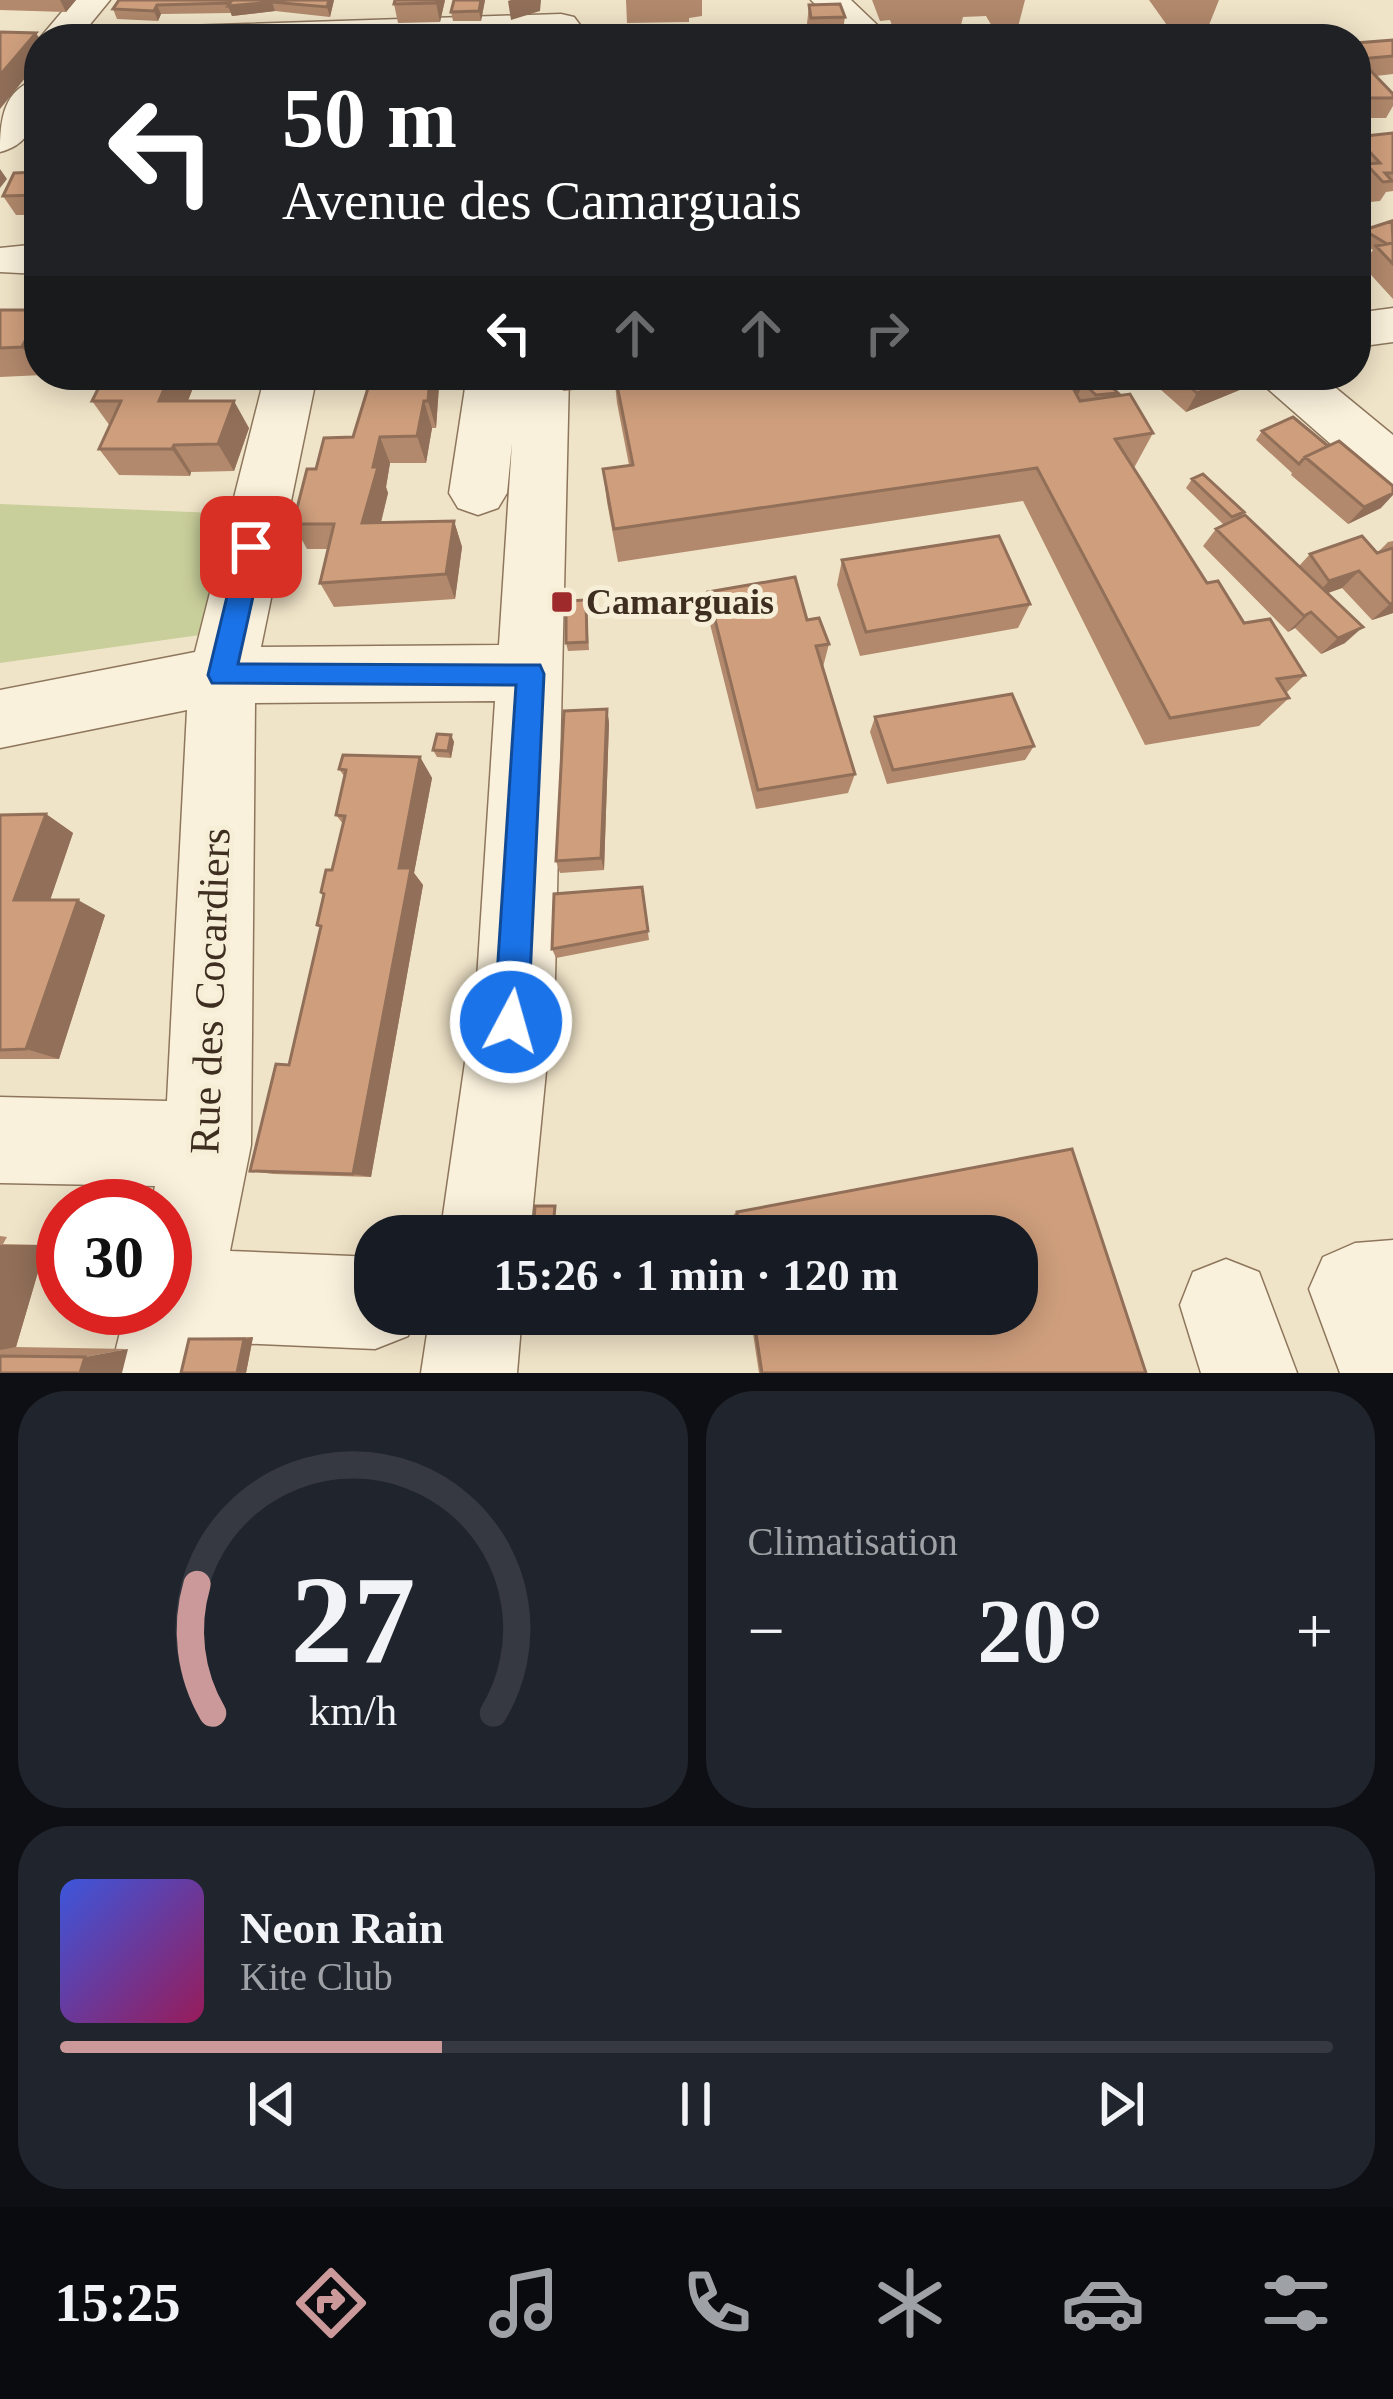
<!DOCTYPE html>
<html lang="fr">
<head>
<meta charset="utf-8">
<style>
	body { margin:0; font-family:Georgia,serif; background:#20242c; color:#f1f3f6; height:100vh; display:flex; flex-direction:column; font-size:45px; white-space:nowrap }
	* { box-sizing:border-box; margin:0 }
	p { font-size:39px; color:#9ea1a6 }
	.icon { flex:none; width:66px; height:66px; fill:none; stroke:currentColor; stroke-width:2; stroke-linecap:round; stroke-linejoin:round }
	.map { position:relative; height:1373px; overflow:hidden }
	.side { display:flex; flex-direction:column; gap:18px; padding:18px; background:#0d0f14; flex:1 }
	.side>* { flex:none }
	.hud { position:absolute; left:24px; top:24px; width:1347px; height:366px; border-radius:48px; box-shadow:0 6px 30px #0003; background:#202124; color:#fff; overflow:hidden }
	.speed { position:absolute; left:36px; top:1179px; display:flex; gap:24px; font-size:60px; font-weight:700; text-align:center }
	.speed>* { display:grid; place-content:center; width:156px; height:156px; border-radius:50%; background:#171b24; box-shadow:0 6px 30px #0003; line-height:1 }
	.speed .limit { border:18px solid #d22; background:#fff; color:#111 }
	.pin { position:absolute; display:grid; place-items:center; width:102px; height:102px; color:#fff; margin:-51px; border-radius:24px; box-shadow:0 6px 18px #0006 }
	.me { position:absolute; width:132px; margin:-66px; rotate:6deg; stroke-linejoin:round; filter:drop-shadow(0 0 9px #0008) }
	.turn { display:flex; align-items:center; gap:42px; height:252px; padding:0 60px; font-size:54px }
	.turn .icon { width:156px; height:156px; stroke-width:2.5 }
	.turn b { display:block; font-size:84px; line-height:102px }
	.lanes { display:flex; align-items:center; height:114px; padding:0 60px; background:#0003; justify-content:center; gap:60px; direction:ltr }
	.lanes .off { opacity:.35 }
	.big { font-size:90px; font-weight:700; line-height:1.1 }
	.side .card { flex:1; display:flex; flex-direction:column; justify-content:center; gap:18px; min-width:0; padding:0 42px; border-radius:48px; background:#20242c }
	.side .dial { align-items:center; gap:0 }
	.dial svg { height:312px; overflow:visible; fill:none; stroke:#363941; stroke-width:7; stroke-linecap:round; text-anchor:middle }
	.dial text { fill:#f1f3f6; stroke:none }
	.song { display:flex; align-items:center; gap:36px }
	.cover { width:144px; height:144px; border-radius:18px; background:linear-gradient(135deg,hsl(230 70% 55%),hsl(330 70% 35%)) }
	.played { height:12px; border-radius:6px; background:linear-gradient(90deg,#cc999b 30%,#363941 30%) }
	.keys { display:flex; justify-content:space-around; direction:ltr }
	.heat { display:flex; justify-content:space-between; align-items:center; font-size:66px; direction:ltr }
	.side .tiles { flex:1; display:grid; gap:18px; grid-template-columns:1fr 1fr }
	.card:last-child { grid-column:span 2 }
	.trip { position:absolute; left:354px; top:1215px; width:684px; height:120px; border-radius:48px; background:#171b24; box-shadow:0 6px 30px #0003; font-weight:700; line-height:120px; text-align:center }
	.tab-bar { display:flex; height:192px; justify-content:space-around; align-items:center; background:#090b0e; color:#9ea1a6 }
	.tab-bar .icon { width:84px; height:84px }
	.tab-bar .current { color:#cc999b }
	.tab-bar b { font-size:54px; color:#f1f3f6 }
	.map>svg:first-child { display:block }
</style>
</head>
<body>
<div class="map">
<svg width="1393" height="1373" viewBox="0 0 1393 1373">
	<rect width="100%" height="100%" fill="#f0e4c8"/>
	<!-- green -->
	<path fill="#c9cf9b" d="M0,504L240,514L207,634L0,663Z"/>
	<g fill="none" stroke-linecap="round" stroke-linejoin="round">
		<!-- minor casing -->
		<g stroke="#8d765c" stroke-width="3">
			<path id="minor" d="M72,0H110L78,39H39Z
				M811,0H851L892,39H850Z
				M561,14L574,17L580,25L574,33L478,39H101L106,31L120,28Z
				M39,79C39,111 36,143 0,152C0,120 3,88 39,79Z
				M39,244V274L0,272V248Z
				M1393,308V342L1356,347V313Z
				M265,375H317L261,647L499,645L512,443L507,493L498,508L478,515L458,508L449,493L467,375H569L555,979L530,1236H440L477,979L495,701L255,703L251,1145L230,1251L375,1257V1314H417L408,1336L375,1349L212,1342L206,1373H110L126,1308H165V1206H151L155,1186L0,1183V1097L167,1101L187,710L0,748V690L195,652Z
				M1260,375H1320L1393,435V487L1373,481L1267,388Z
				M1393,1240V1373H1340L1309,1289L1323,1257L1355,1243Z
				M1226,1259L1259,1272L1297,1373H1201L1180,1305L1193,1272Z
				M430,1314H522L517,1373H421Z"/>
		</g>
		<!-- minor -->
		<use href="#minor" fill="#faf1dc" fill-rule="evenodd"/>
	</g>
	<!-- wall -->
	<path fill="#b2896c" d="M0,0H76L66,12L0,10Z
		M119,0H334L330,17L275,11L232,16L231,13L161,14L158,21L117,19L113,9Z
		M445,0L440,22L398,23L394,4Z
		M454,0H485L481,21H453L451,12Z
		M626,0H702V16L689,18V22L627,23Z
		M872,0H1025L1018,27L993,28L986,16L963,17L961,25L893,28L890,20L880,21Z
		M1149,0H1219L1209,25L1169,28Z
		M809,5L845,17L842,36L809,37L807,24Z
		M1393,40V74L1376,76L1393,94V106L1386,118H1356V43Z
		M1393,133V191L1386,192L1380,201L1370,202L1356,186V180L1360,174L1356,170V137Z
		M39,172V215H16L3,196Z
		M1393,222V299L1362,265L1373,250L1357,240L1364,230Z
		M0,310H39V375H43L0,377Z
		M105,375H198L188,401L249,428L234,471L191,472L190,476L119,475L99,449L110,426L92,401Z
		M372,375H469L467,387L439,386L436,428H432L426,463H390L386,487L388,493L381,523L454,521L462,547L455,599L334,607L320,583L328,549H307L293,524L316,469L353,437Z
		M561,375H584L585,389L563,391Z
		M614,375L989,379L1099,375L1118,393L1116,396L1153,433L1134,468L1207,583L1244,623L1305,675L1286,693L1289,698L1259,726L1145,745L1023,501L618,562L607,502L603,469L629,465L617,403Z
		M1251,375L1242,389L1186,412L1152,382L1139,388L1126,376Z
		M1293,417L1381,508L1348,524L1291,475L1292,473L1256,440L1262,431Z
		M1192,479L1244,512L1241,517L1299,566L1310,554L1377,553L1388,542L1393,541V613L1372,620L1342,588L1328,593L1345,643L1321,654L1295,628L1288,632L1203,546L1216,529L1224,525L1186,488Z
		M842,560L1030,604L1018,628L860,656L837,585Z
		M708,592L807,620L829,644L823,667L855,774L848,793L756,809L708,616Z
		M586,600L589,650L568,651L566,643Z
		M607,709L609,723L604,870L560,873L556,861Z
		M875,717L1034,746L1025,760L887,784L870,732Z
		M451,735L454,742L451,758L437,757L433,750Z
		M420,757L432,778L414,873L423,885L371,1177L273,1174L250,1171L289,1065L321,929L317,925L324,896L321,892L332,870L343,824L336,815L344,776L339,769Z
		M46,814L73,833L50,900L105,915L59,1059H0V815Z
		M642,887L649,940L556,958L552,949Z
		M1072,1149L1146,1373H759L750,1314H1017V1236H738L734,1214L737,1212Z
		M0,1236L7,1237L3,1244L46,1245L16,1347L128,1349L0,1373Z
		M253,1337L246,1373H181L189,1339L199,1338Z"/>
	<!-- shaded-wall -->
	<path fill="#916f58" d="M60,0H76L66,12Z
		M329,0H334L330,17L327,7Z
		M437,0H445L440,22L436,3Z
		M481,0H485L481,21L479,11Z
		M511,0H541L540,11L511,20L508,1Z
		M272,2L275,11L232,16L228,6Z
		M157,5L161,14L158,21L154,11Z
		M36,33L40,39L39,61L0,109V75Z
		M0,169L7,179L0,188Z
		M30,331L39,343V371L22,347Z
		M170,375H198L177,428L159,401Z
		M430,375H436L439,386L436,428L428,401Z
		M1145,375H1156L1152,382L1139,388Z
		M1242,375H1251L1242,389L1186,412L1197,393Z
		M1083,383L1075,402L1072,385Z
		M234,401L249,428L234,471L218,444Z
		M424,401L432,428L426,463L417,436Z
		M380,437L390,463L386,487L388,493L374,549L362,523Z
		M174,445L191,472L190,476L172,449Z
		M1393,493V495L1381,508L1348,524L1364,507Z
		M454,521L462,547L455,599L446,574Z
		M1359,571L1342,588L1313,598L1329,581Z
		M1393,603V613L1372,620L1390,604Z
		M1311,612L1295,628L1288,632L1304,616Z
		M1363,627L1345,643L1321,654L1338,638Z
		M607,709L609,723L604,870L601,858Z
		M451,735L454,742L451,758L448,751Z
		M420,757L432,778L414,873L423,885L371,1177L353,1174L399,868Z
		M46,814L73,833L45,915L14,900Z
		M78,900L105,915L59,1059L26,1049Z
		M0,1245H46L16,1347L0,1350Z
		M253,1337L246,1373H237L244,1339Z
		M128,1349L122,1373H80L85,1357Z"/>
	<!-- building -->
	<path fill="#cf9f7d" stroke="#916f58" stroke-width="3" d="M119,0H329L327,7L272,2L228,6L230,3L157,5L154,11L113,9Z
		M395,0H437L436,3L394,4Z
		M454,0H481L479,11L451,12Z
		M840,4L845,17L811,18L809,5Z
		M1,32L36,33L0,75V33Z
		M274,34L363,35L362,39H272Z
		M975,34L980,39H950L948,36Z
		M611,35V39H567V36Z
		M367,37L455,39H367Z
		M1393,40V56L1359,59L1356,56V43Z
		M1370,70L1393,94V98H1356V71Z
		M1393,133V173H1385L1392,181L1383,182L1366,164L1380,163L1356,137Z
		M39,172V195L3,196L14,173Z
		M1392,221L1393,243L1387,244L1364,230Z
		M1393,243V264L1376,246Z
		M0,310H39V331H30L22,347L0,348Z
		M105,375H170L159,401H234L218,444L174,445L172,449H99L121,401H92Z
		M372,375H430L428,401H424L417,436L380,437L373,467H378L362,523L454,521L446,574L320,583L334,524H293L307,469H316L324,438L353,437Z
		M615,375H987L989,379L1018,375H1066L1080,401L1130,394L1153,433L1115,439L1207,583L1218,581L1244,623L1270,619L1305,675L1277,679L1289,698L1170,718L1037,468L614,529L603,469L633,465Z
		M1066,375H1099L1118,393L1096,395L1083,383L1072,385Z
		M1176,375H1242L1197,393Z
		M1293,417L1328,446L1305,457L1299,464L1262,431Z
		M1339,441L1393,486V493L1364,507L1305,457Z
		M1203,474L1244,512L1232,517L1192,479Z
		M1245,515L1363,627L1338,638L1311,612L1304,616L1216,529Z
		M999,536L1030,604L866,632L842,560Z
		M1362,536L1377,553L1393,548V603L1390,604L1359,571L1329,581L1310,554Z
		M795,577L807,620L819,618L829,644L816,646L855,774L758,790L708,592Z
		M586,600L587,642L566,643V601Z
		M1012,694L1034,746L893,770L875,717Z
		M607,709L601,858L556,861L564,711Z
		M437,734L451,735L448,751L433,750Z
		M343,755L420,757L399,868H411L353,1174L250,1171L276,1064L289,1065L321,926L317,925L324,894L321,892L326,870H332L345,816L336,815L346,770L339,769Z
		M46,814L14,900H78L26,1049L0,1050V815Z
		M642,887L648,931L552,949L554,894Z
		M1072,1149L1146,1373H762L753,1314H1017V1236H741L737,1212Z
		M535,1206H555L554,1217H568L566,1236H533Z
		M189,1339H244L237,1373H181Z
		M0,1356L85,1357L80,1373H0Z"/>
	<!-- route -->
	<path fill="#1a73e8" stroke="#114b97" stroke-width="3" d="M251,537L264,547L238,664L540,665L544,674L528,1022L523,1034L511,1038L499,1034L494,1022L516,685L212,683L208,675L239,547Z"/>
	<!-- markers -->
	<rect fill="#9e2a2b" stroke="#f7eed8" stroke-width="4.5" x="550" y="590" width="24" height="24" rx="6"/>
	<g text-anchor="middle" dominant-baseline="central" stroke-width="10" stroke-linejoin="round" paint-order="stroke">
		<!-- poi labels -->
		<g font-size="36" font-weight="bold" fill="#3d2e20" stroke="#f7eed8" text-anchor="start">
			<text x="586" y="602">Camarguais</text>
		</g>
		<!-- near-street labels -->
		<g font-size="42" fill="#3d2e20" stroke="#f7eed8">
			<text transform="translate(210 991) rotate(-88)">Rue des Cocardiers</text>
		</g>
	</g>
</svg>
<div class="speed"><div class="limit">30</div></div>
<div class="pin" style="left:251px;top:547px;background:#d93025"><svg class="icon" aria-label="arrive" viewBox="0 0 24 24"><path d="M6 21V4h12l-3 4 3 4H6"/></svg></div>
<svg class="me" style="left:511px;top:1022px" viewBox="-20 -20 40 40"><circle r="17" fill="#1a73e8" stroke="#fff" stroke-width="3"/><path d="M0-11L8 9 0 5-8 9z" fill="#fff"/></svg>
<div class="trip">15:26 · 1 min · 120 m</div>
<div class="hud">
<div class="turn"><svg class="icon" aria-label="left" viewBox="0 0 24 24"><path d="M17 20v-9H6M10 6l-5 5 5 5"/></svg><div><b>50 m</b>Avenue des Camarguais</div></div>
<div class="lanes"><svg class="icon" aria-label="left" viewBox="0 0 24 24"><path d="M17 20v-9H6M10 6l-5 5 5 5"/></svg><svg class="icon off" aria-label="ahead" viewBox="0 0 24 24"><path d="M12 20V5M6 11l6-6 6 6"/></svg><svg class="icon off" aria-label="ahead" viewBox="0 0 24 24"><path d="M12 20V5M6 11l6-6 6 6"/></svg><svg class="icon off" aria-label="right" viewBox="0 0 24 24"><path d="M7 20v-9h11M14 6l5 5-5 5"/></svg></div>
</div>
</div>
<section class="side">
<div class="tiles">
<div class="card dial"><svg viewBox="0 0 100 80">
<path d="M14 69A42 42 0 1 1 86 69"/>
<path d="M14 69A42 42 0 0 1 10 36" stroke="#cc999b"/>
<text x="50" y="56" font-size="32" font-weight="700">27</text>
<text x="50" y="72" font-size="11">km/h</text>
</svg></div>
<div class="card"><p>Climatisation</p>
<div class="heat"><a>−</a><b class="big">20°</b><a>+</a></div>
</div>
<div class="card">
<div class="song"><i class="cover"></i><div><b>Neon Rain</b><p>Kite Club</p></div></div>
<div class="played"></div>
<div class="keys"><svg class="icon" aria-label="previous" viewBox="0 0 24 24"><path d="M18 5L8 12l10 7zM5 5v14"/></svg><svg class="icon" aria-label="pause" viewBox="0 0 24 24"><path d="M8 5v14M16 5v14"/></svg><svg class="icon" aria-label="next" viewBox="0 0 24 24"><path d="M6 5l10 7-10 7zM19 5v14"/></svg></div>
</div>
</div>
</section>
<nav class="tab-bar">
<b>15:25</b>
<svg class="icon current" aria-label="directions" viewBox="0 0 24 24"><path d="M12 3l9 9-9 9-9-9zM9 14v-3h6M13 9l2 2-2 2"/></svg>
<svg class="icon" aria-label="music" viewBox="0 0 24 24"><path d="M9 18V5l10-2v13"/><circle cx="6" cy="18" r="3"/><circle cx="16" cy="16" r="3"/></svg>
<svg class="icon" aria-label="phone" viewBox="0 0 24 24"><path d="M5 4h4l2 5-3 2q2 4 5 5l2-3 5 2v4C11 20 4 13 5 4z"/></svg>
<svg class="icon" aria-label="climate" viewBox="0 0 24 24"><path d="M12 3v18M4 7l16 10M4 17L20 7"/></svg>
<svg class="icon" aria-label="car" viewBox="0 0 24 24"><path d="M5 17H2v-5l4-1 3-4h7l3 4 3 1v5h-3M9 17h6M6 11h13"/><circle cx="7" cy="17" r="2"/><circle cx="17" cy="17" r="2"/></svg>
<svg class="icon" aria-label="filters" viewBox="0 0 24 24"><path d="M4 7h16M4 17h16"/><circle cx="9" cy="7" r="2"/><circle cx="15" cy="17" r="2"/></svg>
</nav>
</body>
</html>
